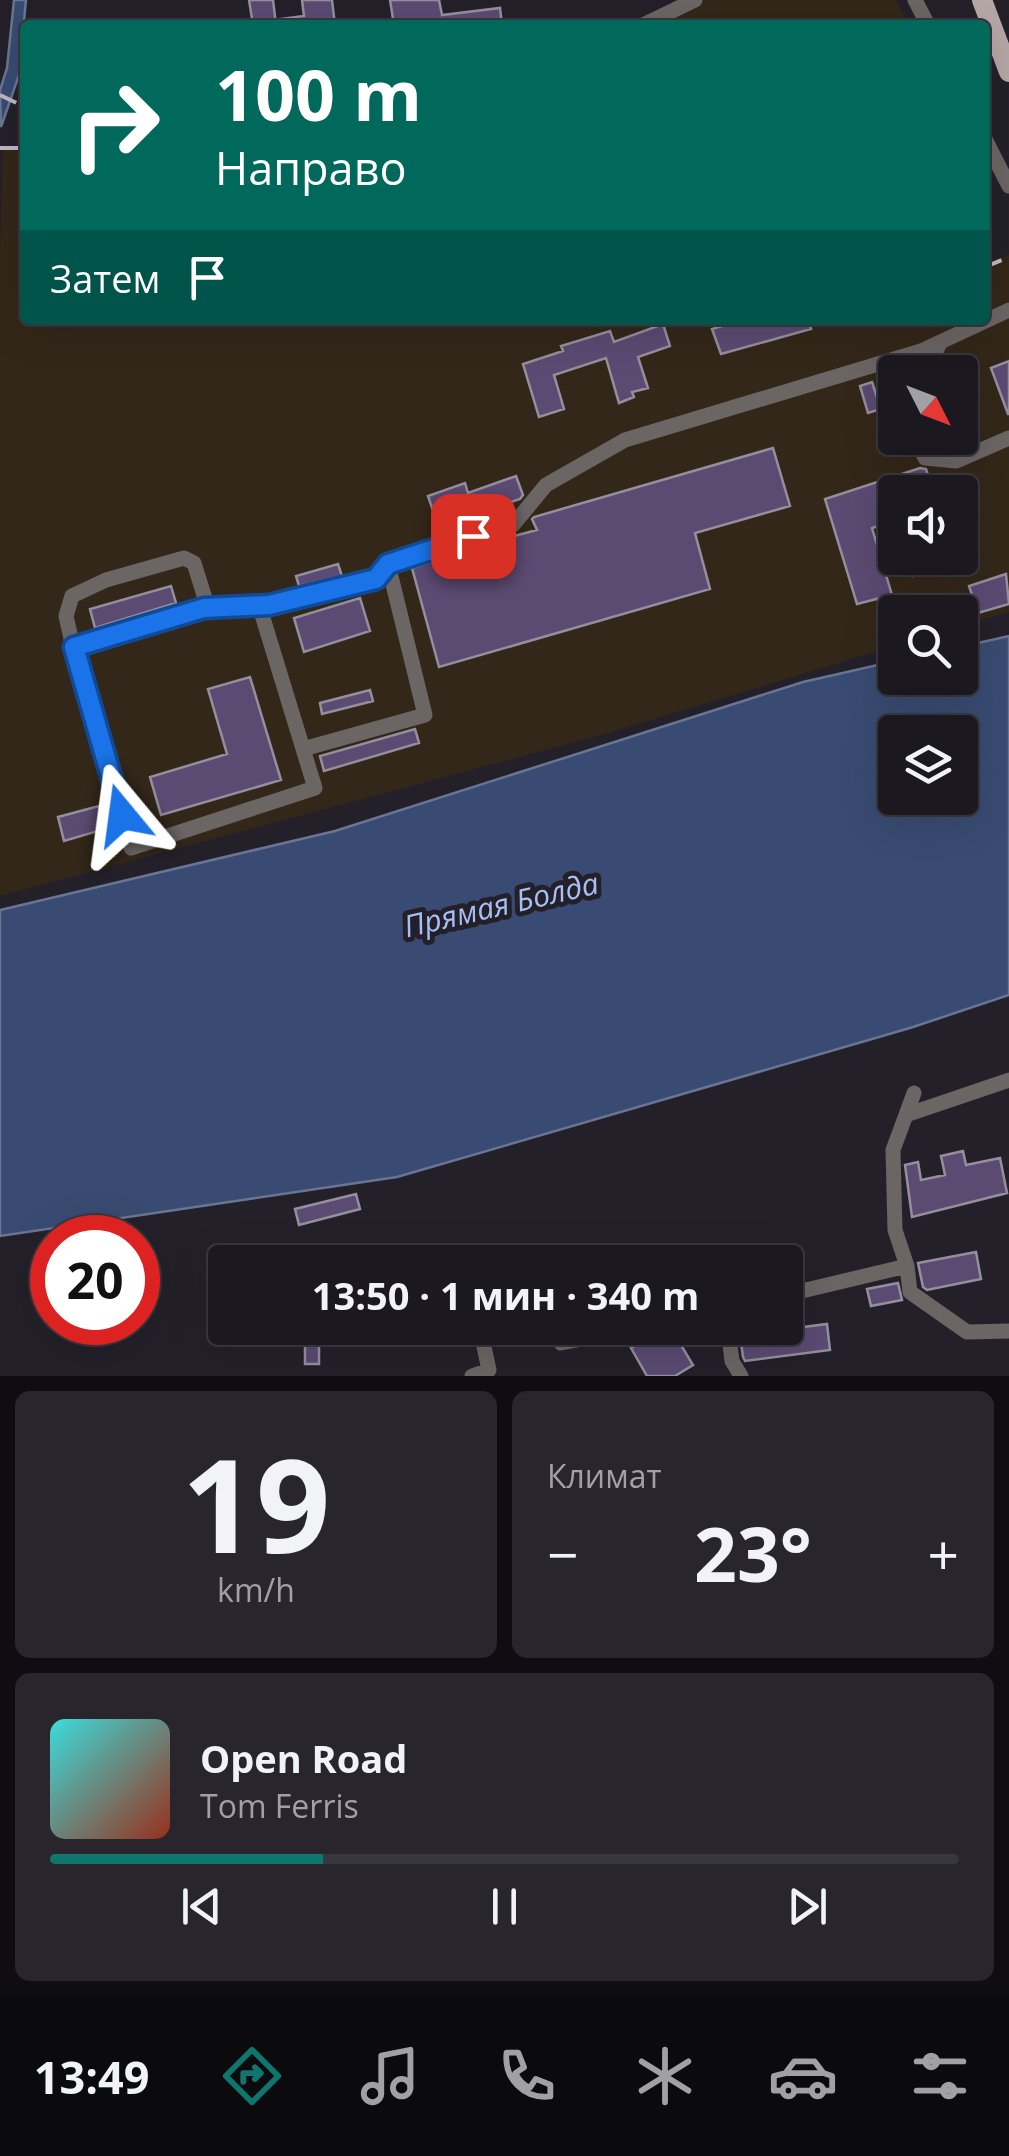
<!DOCTYPE html>
<html lang="ru">
<head>
<meta charset="utf-8">
<style>
	body { margin:0; font-family:"Open Sans",sans-serif; background:#28252d; color:#f1f3f6; height:100vh; display:flex; flex-direction:column; font-size:38px; white-space:nowrap }
	* { box-sizing:border-box; margin:0 }
	p { font-size:32px; color:#a0a0a5 }
	.icon { flex:none; width:55px; height:55px; fill:none; stroke:currentColor; stroke-width:2; stroke-linecap:round; stroke-linejoin:round }
	.map { position:relative; height:1376px; overflow:hidden }
	.panel { display:flex; flex-direction:column; gap:15px; padding:15px; background:#0f0d12; flex:1 }
	.panel>* { flex:none }
	.guide { position:absolute; left:20px; top:20px; width:970px; height:305px; border-radius:10px; box-shadow:0 10px 40px #0002,0 0 0 2px #39373e; background:#00695c; color:#fff; overflow:hidden }
	.needle { width:65px; rotate:132deg }
	.fabs { position:absolute; left:878px; top:355px; display:grid; gap:20px }
	.fabs a { display:grid; place-items:center; width:100px; height:100px; border-radius:10px; background:#1b1820; box-shadow:0 10px 40px #0002,0 0 0 2px #39373e; font-size:50px }
	.speed { position:absolute; left:30px; top:1215px; display:flex; gap:20px; font-size:50px; font-weight:700; text-align:center }
	.speed>* { display:grid; place-content:center; width:130px; height:130px; border-radius:50%; background:#1b1820; box-shadow:0 10px 40px #0002,0 0 0 2px #39373e; line-height:1 }
	.speed .limit { border:15px solid #d22; background:#fff; color:#111 }
	.pin { position:absolute; display:grid; place-items:center; width:85px; height:85px; color:#fff; margin:-42px; border-radius:20px; box-shadow:0 5px 15px #0006 }
	.me { position:absolute; width:110px; margin:-55px; rotate:344deg; stroke-linejoin:round; filter:drop-shadow(0 0 8px #0008) }
	.turn { display:flex; align-items:center; gap:35px; height:210px; padding:0 30px; font-size:45px }
	.turn .icon { width:130px; height:130px; stroke-width:2.5 }
	.turn b { display:block; font-size:70px; line-height:85px }
	.then { display:flex; align-items:center; height:95px; padding:0 30px; background:#0003; gap:20px; font-size:38px }
	.big { font-size:75px; font-weight:700; line-height:1.1 }
	.panel .widget { flex:1; display:flex; flex-direction:column; justify-content:center; gap:15px; min-width:0; padding:0 35px; border-radius:15px; background:#28252d }
	.panel .dial { align-items:center; gap:0 }
	.dial b { font-size:130px; line-height:1 }
	.song { display:flex; align-items:center; gap:30px }
	.cover { width:120px; height:120px; border-radius:15px; background:linear-gradient(135deg,hsl(180 70% 55%),hsl(10 70% 35%)) }
	.played { height:10px; border-radius:5px; background:linear-gradient(90deg,#0f766e 30%,#39373e 30%) }
	.keys { display:flex; justify-content:space-around; direction:ltr }
	.heat { display:flex; justify-content:space-between; align-items:center; font-size:55px; direction:ltr }
	.panel .tiles { flex:1; display:grid; gap:15px; grid-template-columns:1fr 1fr }
	.widget:last-child { grid-column:span 2 }
	.trip { position:absolute; left:208px; top:1245px; width:595px; height:100px; border-radius:10px; background:#1b1820; box-shadow:0 10px 40px #0002,0 0 0 2px #39373e; font-weight:700; line-height:100px; text-align:center }
	.menu { display:flex; height:160px; justify-content:space-around; align-items:center; background:#0b0a0d; color:#a0a0a5 }
	.menu .icon { width:70px; height:70px }
	.menu .active { color:#0f766e }
	.menu b { font-size:45px; color:#f1f3f6 }
	.map>svg:first-child { display:block }
</style>
</head>
<body>
<div class="map">
<svg width="1009" height="1376" viewBox="0 0 1009 1376">
	<rect width="100%" height="100%" fill="#24202a"/>
	<!-- industrial -->
	<path fill="#332719" fill-rule="evenodd" d="M686,0H896L909,25H634Z
		M3,145L25,152V320H985V262L1009,255V612L960,626V612H895V646L598,736L0,896V254ZM895,372H960V438H895ZM895,492H960V558H895Z"/>
	<!-- water -->
	<path fill="#394b72" stroke="#697592" stroke-width="2.5" fill-rule="evenodd" d="M14,0H26L19,75L1,127L0,90L7,68Z
		M1009,636V995L910,1028L397,1177L0,1236V910L335,831L803,682L895,661V678H960V647ZM895,732H960V798H895Z"/>
	<!-- building -->
	<path fill="#5b4a72" stroke="#948f9c" stroke-width="2.5" d="M249,0H273L276,25H253Z
		M302,0H332L335,25H281L280,19L304,16Z
		M390,0H439L442,15L500,8L502,25H394Z
		M731,320H808L811,329L721,354L712,329L732,323Z
		M663,324L670,346L638,357L648,388L632,392L634,397L619,403L606,358L554,375L564,409L539,417L523,364L563,351L561,346L610,331L614,342Z
		M1009,361V414H1008L991,368Z
		M872,382L881,409L868,413L860,386Z
		M773,448L790,506L695,533L710,589L439,667L412,568L480,545L537,530L532,519L534,517Z
		M920,468L926,469L934,492H895V521L872,528L892,595L857,604L825,499Z
		M516,476L523,495L520,499L475,514L478,524L475,525H470L468,521L439,529L428,496L465,483L468,493Z
		M908,558H963L964,560L913,576Z
		M338,564L342,576L299,586L296,576Z
		M1006,574L1009,604L978,613L969,586Z
		M171,586L176,603L95,628L90,609Z
		M360,598L370,631L304,652L294,618Z
		M250,677L281,780L161,815L150,777L227,754L208,689Z
		M370,690L373,701L322,714L320,703Z
		M415,729L419,743L324,771L320,756Z
		M99,806L105,829L64,841L58,817Z
		M963,1151L966,1165L1000,1158L1007,1193L912,1217L905,1165L918,1162L921,1180L945,1175L941,1156Z
		M356,1194L360,1209L299,1225L295,1209Z
		M976,1252L981,1279L927,1290L923,1287L918,1263Z
		M898,1283L902,1300L871,1306L867,1289Z
		M827,1324L830,1350L745,1361L743,1357L740,1335Z
		M305,1328H336V1341H319V1364H305Z
		M667,1328H671L693,1365L675,1376H647L631,1348Z"/>
	<g fill="none" stroke-linecap="round" stroke-linejoin="round">
		<!-- minor -->
		<path stroke="#6b6564" stroke-width="15" d="M915,0L928,25
			M643,25L695,0
			M985,139L1009,186
			M926,372L940,343
			M915,438L925,458L956,461L1009,438
			M482,534L513,525L546,485L625,440L921,351L1009,310
			M259,605L315,788L131,848L73,647C116,634 161,615 205,608C225,604 248,605 269,605L375,579L388,564L473,536
			M73,647L66,616L72,596L106,580L184,558L194,563L208,608
			M303,749L425,715L388,564
			M914,1093L893,1150L895,1230L907,1266L910,1292L967,1332L1009,1331
			M906,1115L1009,1080
			M467,1262L466,1257L511,1259L513,1262
			M785,1295L907,1266
			M551,1328L561,1343L641,1328
			M728,1328L732,1361L741,1376
			M472,1376L489,1370L480,1328"/>
		<!-- major -->
		<path stroke="#b5a7a6" stroke-width="20" d="M982,0L1009,72"/>
		<!-- rail -->
		<path stroke="#bcbac0" stroke-width="4" stroke-dasharray="18 18" stroke-linecap="butt" d="M0,95L25,107
			M0,148H25
			M985,267L1009,257"/>
	</g>
	<g fill="none" stroke-linecap="round" stroke-linejoin="round">
		<!-- route casing -->
		<g stroke="#114b97" stroke-width="25">
			<path id="route" d="M122,815L74,647L204,608L269,605L376,579L388,564L473,536"/>
		</g>
		<!-- route -->
		<use href="#route" stroke="#1a73e8" stroke-width="18"/>
	</g>
	<g text-anchor="middle" dominant-baseline="central" stroke-width="10" stroke-linejoin="round" paint-order="stroke">
		<!-- water labels -->
		<g font-size="30" font-style="italic" fill="#a7c0f4" stroke="#24202a">
			<text transform="translate(501 904) rotate(-13)">Прямая Болда</text>
		</g>
	</g>
</svg>
<div class="fabs">
<a><svg class="needle" viewBox="-14 -14 28 28"><path d="M0-13l5 13h-10z" fill="#e53935"/><path d="M0 13l5-13h-10z" fill="#a0a0a5"/></svg></a>
<a><svg class="icon" aria-label="sound" viewBox="0 0 24 24"><path d="M4 9h4l5-4v14l-5-4H4zM17 9q2 3 0 6"/></svg></a>
<a><svg class="icon" aria-label="search" viewBox="0 0 24 24"><circle cx="10" cy="10" r="6"/><path d="M15 15l6 6"/></svg></a>
<a><svg class="icon" aria-label="layers" viewBox="0 0 24 24"><path d="M12 4l9 5-9 5-9-5zM3 14l9 5 9-5"/></svg></a>
</div>
<div class="speed"><div class="limit">20</div></div>
<div class="pin" style="left:473px;top:536px;background:#d93025"><svg class="icon" aria-label="arrive" viewBox="0 0 24 24"><path d="M6 21V4h12l-3 4 3 4H6"/></svg></div>
<svg class="me" style="left:122px;top:815px" viewBox="-20 -20 40 40"><path d="M0-17L14 15 0 8-14 15z" fill="#1a73e8" stroke="#fff" stroke-width="4"/></svg>
<div class="trip">13:50 · 1 мин · 340 m</div>
<div class="guide">
<div class="turn"><svg class="icon" aria-label="right" viewBox="0 0 24 24"><path d="M7 20v-9h11M14 6l5 5-5 5"/></svg><div><b>100 m</b>Направо</div></div>
<div class="then">Затем<svg class="icon" aria-label="arrive" viewBox="0 0 24 24"><path d="M6 21V4h12l-3 4 3 4H6"/></svg></div>
</div>
</div>
<section class="panel">
<div class="tiles">
<div class="widget dial"><b>19</b><p>km/h</p></div>
<div class="widget"><p>Климат</p>
<div class="heat"><a>−</a><b class="big">23°</b><a>+</a></div>
</div>
<div class="widget">
<div class="song"><i class="cover"></i><div><b>Open Road</b><p>Tom Ferris</p></div></div>
<div class="played"></div>
<div class="keys"><svg class="icon" aria-label="previous" viewBox="0 0 24 24"><path d="M18 5L8 12l10 7zM5 5v14"/></svg><svg class="icon" aria-label="pause" viewBox="0 0 24 24"><path d="M8 5v14M16 5v14"/></svg><svg class="icon" aria-label="next" viewBox="0 0 24 24"><path d="M6 5l10 7-10 7zM19 5v14"/></svg></div>
</div>
</div>
</section>
<nav class="menu">
<b>13:49</b>
<svg class="icon active" aria-label="directions" viewBox="0 0 24 24"><path d="M12 3l9 9-9 9-9-9zM9 14v-3h6M13 9l2 2-2 2"/></svg>
<svg class="icon" aria-label="music" viewBox="0 0 24 24"><path d="M9 18V5l10-2v13"/><circle cx="6" cy="18" r="3"/><circle cx="16" cy="16" r="3"/></svg>
<svg class="icon" aria-label="phone" viewBox="0 0 24 24"><path d="M5 4h4l2 5-3 2q2 4 5 5l2-3 5 2v4C11 20 4 13 5 4z"/></svg>
<svg class="icon" aria-label="climate" viewBox="0 0 24 24"><path d="M12 3v18M4 7l16 10M4 17L20 7"/></svg>
<svg class="icon" aria-label="car" viewBox="0 0 24 24"><path d="M5 17H2v-5l4-1 3-4h7l3 4 3 1v5h-3M9 17h6M6 11h13"/><circle cx="7" cy="17" r="2"/><circle cx="17" cy="17" r="2"/></svg>
<svg class="icon" aria-label="filters" viewBox="0 0 24 24"><path d="M4 7h16M4 17h16"/><circle cx="9" cy="7" r="2"/><circle cx="15" cy="17" r="2"/></svg>
</nav>
</body>
</html>
